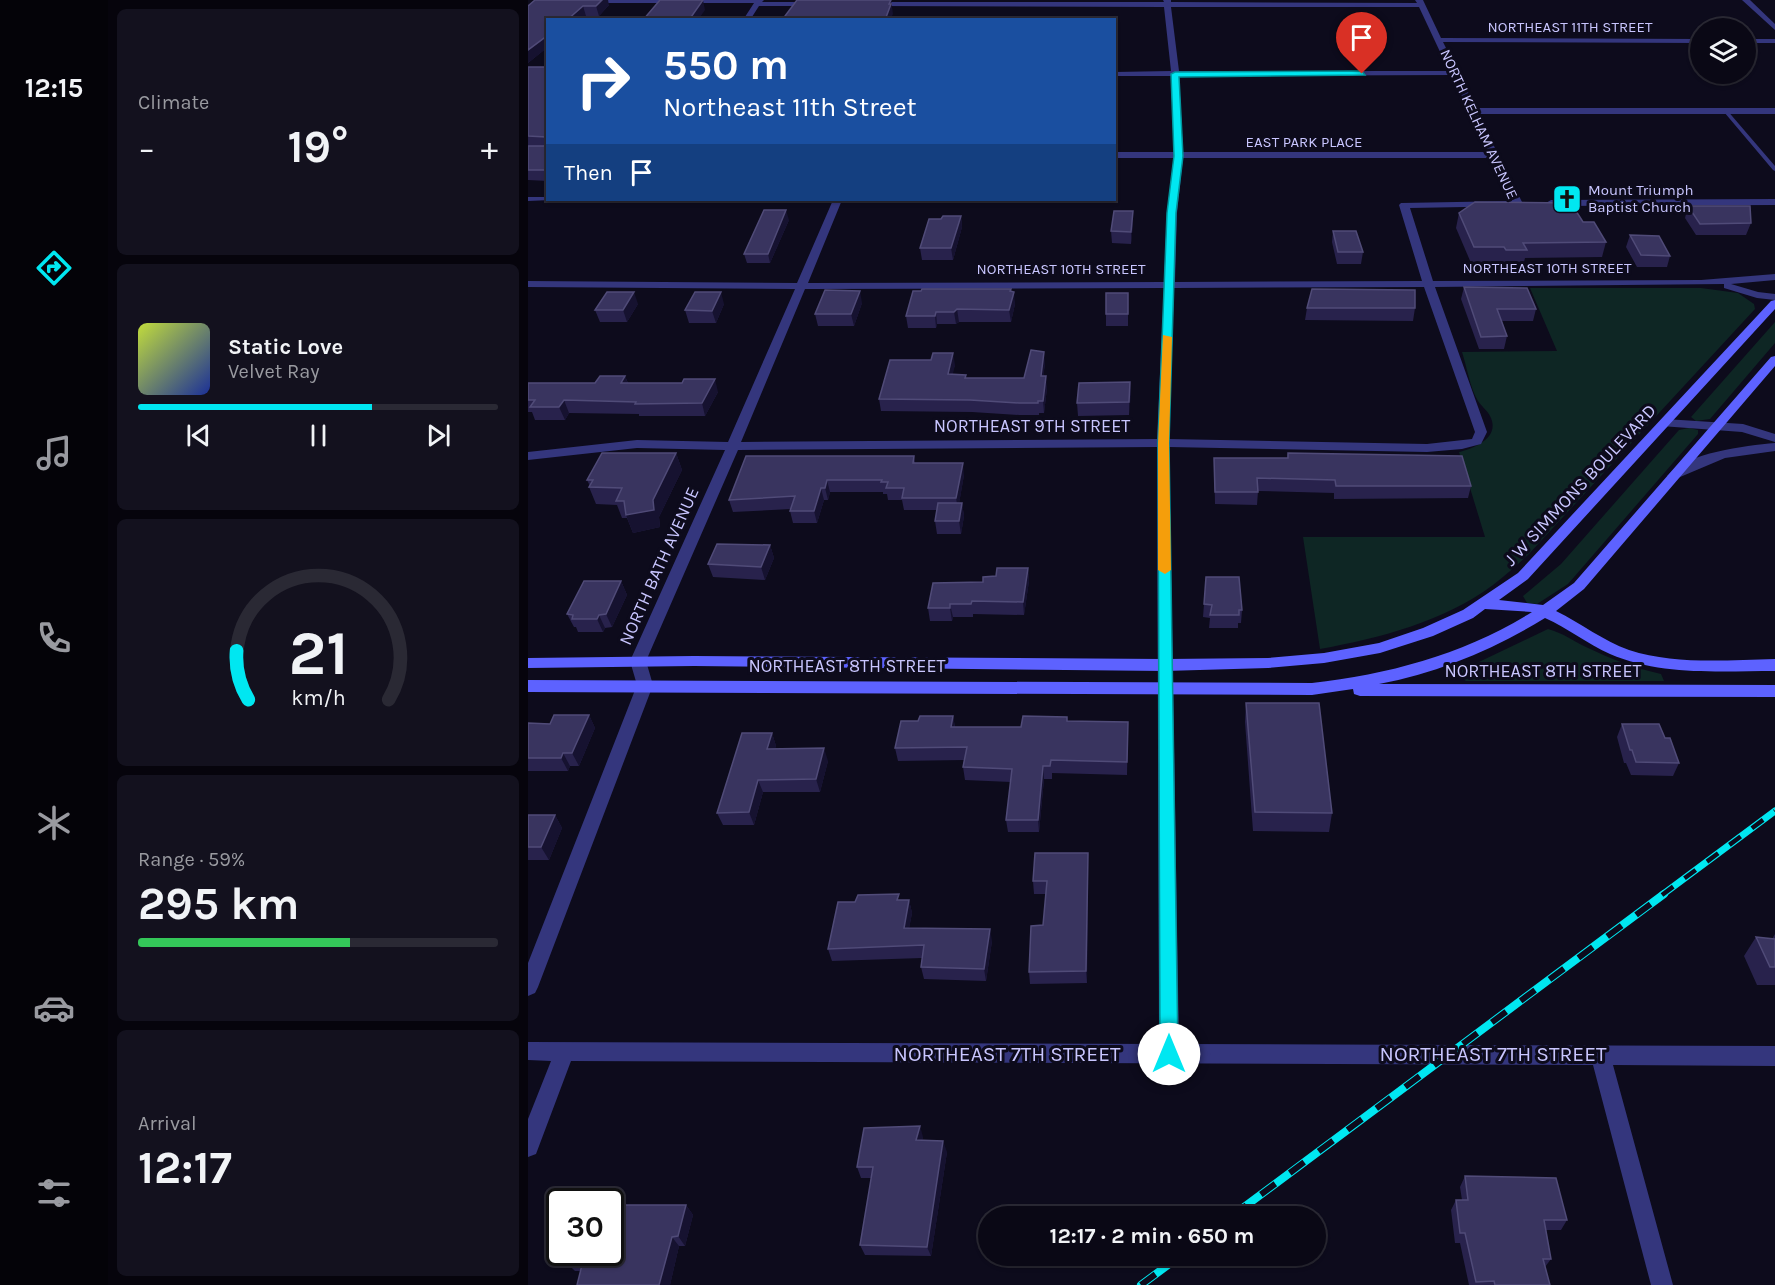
<!DOCTYPE html>
<html lang="en">
<head>
<meta charset="utf-8">
<style>
	body { margin:0; font-family:Karla,sans-serif; background:#13111e; color:#f1f3f6; height:100vh; display:flex; flex-direction:column; font-size:22px; white-space:nowrap }
	* { box-sizing:border-box; margin:0 }
	p { font-size:20px; color:#999aa0 }
	.icon { flex:none; width:33px; height:33px; fill:none; stroke:currentColor; stroke-width:2; stroke-linecap:round; stroke-linejoin:round }
	.map { position:relative; flex:1; overflow:hidden }
	.drawer { display:flex; flex-direction:column; gap:9px; padding:9px; background:#06040c; width:420px }
	.drawer>* { flex:none }
	.hud { position:absolute; left:18px; top:18px; width:570px; height:183px; border-radius:0px; box-shadow:0 2px 4px #0004,0 0 0 2px #2a2934; background:#1a4fa0; color:#fff; overflow:hidden }
	.tools { position:absolute; left:1162px; top:18px; display:grid; gap:12px }
	.tools a { display:grid; place-items:center; width:66px; height:66px; border-radius:50%; background:#0a0815; box-shadow:0 2px 4px #0004,0 0 0 2px #2a2934; font-size:30px }
	.speed { position:absolute; left:18px; top:1188px; display:flex; gap:12px; font-size:30px; font-weight:700; text-align:center }
	.speed>* { display:grid; place-content:center; width:78px; height:78px; border-radius:50%; background:#0a0815; box-shadow:0 2px 4px #0004,0 0 0 2px #2a2934; line-height:1 }
	.speed .limit { border:3px solid #111; border-radius:9px; background:#fff; color:#111 }
	.pin { position:absolute; display:grid; place-items:center; width:51px; height:51px; color:#fff; margin:-62px -26px; border-radius:50% 50% 50% 0; rotate:-45deg; box-shadow:0 0 6px #0007 }
	.pin .icon { rotate:45deg }
	.me { position:absolute; width:66px; margin:-33px; rotate:0deg; stroke-linejoin:round; filter:drop-shadow(0 0 4px #0008) }
	.turn { display:flex; align-items:center; gap:21px; height:126px; padding:0 18px; font-size:27px }
	.turn .icon { width:78px; height:78px; stroke-width:2.5 }
	.turn b { display:block; font-size:42px; line-height:51px }
	.then { display:flex; align-items:center; height:57px; padding:0 18px; background:#0003; gap:12px; font-size:22px }
	.big { font-size:45px; font-weight:700; line-height:1.1 }
	.drawer .card { flex:1; display:flex; flex-direction:column; justify-content:center; gap:9px; min-width:0; padding:0 21px; border-radius:9px; background:#13111e }
	.drawer .dial { align-items:center; gap:0 }
	.dial svg { height:156px; overflow:visible; fill:none; stroke:#2a2934; stroke-width:7; stroke-linecap:round; text-anchor:middle }
	.dial text { fill:#f1f3f6; stroke:none }
	.song { display:flex; align-items:center; gap:18px }
	.cover { width:72px; height:72px; border-radius:9px; background:linear-gradient(135deg,hsl(70 70% 55%),hsl(230 70% 35%)) }
	.played { height:6px; border-radius:3px; background:linear-gradient(90deg,#00e7f1 65%,#2a2934 65%) }
	.keys { display:flex; justify-content:space-around; direction:ltr }
	.heat { display:flex; justify-content:space-between; align-items:center; font-size:33px; direction:ltr }
	.charge { height:9px; border-radius:4px; background:linear-gradient(90deg,#34c759 59%,#2a2934 0) }
	.trip { position:absolute; left:450px; top:1206px; width:348px; height:60px; border-radius:30px; background:#0a0815; box-shadow:0 2px 4px #0004,0 0 0 2px #2a2934; font-weight:700; line-height:60px; text-align:center }
	main { display:flex; flex:1; min-height:0 }
	.dock { display:flex; flex-direction:column; width:108px; justify-content:space-around; align-items:center; background:#040308; color:#999aa0 }
	.dock .icon { width:42px; height:42px }
	.dock .active { color:#00e7f1 }
	.dock b { font-size:27px; color:#f1f3f6 }
	.map>svg:first-child { display:block }
</style>
</head>
<body>
<main>
<nav class="dock">
<b>12:15</b>
<svg class="icon active" aria-label="directions" viewBox="0 0 24 24"><path d="M12 3l9 9-9 9-9-9zM9 14v-3h6M13 9l2 2-2 2"/></svg>
<svg class="icon" aria-label="music" viewBox="0 0 24 24"><path d="M9 18V5l10-2v13"/><circle cx="6" cy="18" r="3"/><circle cx="16" cy="16" r="3"/></svg>
<svg class="icon" aria-label="phone" viewBox="0 0 24 24"><path d="M5 4h4l2 5-3 2q2 4 5 5l2-3 5 2v4C11 20 4 13 5 4z"/></svg>
<svg class="icon" aria-label="climate" viewBox="0 0 24 24"><path d="M12 3v18M4 7l16 10M4 17L20 7"/></svg>
<svg class="icon" aria-label="car" viewBox="0 0 24 24"><path d="M5 17H2v-5l4-1 3-4h7l3 4 3 1v5h-3M9 17h6M6 11h13"/><circle cx="7" cy="17" r="2"/><circle cx="17" cy="17" r="2"/></svg>
<svg class="icon" aria-label="filters" viewBox="0 0 24 24"><path d="M4 7h16M4 17h16"/><circle cx="9" cy="7" r="2"/><circle cx="15" cy="17" r="2"/></svg>
</nav>
<section class="drawer">
<div class="card"><p>Climate</p>
<div class="heat"><a>−</a><b class="big">19°</b><a>+</a></div>
</div>
<div class="card">
<div class="song"><i class="cover"></i><div><b>Static Love</b><p>Velvet Ray</p></div></div>
<div class="played"></div>
<div class="keys"><svg class="icon" aria-label="previous" viewBox="0 0 24 24"><path d="M18 5L8 12l10 7zM5 5v14"/></svg><svg class="icon" aria-label="pause" viewBox="0 0 24 24"><path d="M8 5v14M16 5v14"/></svg><svg class="icon" aria-label="next" viewBox="0 0 24 24"><path d="M6 5l10 7-10 7zM19 5v14"/></svg></div>
</div>
<div class="card dial"><svg viewBox="0 0 100 80">
<path d="M14 69A42 42 0 1 1 86 69"/>
<path d="M14 69A42 42 0 0 1 8 44" stroke="#00e7f1"/>
<text x="50" y="56" font-size="32" font-weight="700">21</text>
<text x="50" y="72" font-size="11">km/h</text>
</svg></div>
<div class="card"><p>Range · 59%</p><b class="big">295 km</b><div class="charge"></div></div>
<div class="card"><p>Arrival</p><b class="big">12:17</b></div>
</section>
<div class="map">
<svg width="1247" height="1285" viewBox="0 0 1247 1285">
	<rect width="100%" height="100%" fill="#0d0b1c"/>
	<!-- green -->
	<path fill="#0e2624" d="M1002,288H1173L1210,293L1226,304L1227,309L1000,555C989,565 977,576 965,585C915,622 852,638 792,649L775,537H957L931,452C947,448 973,437 962,416C959,410 953,406 950,401C942,388 939,367 934,352L1029,351Z
		M1247,322V343L1182,419L1168,421L1163,417Z
		M1161,428L1170,430V434L1040,584L1009,604L999,603L995,596L1033,564L1151,430Z
		M1020,629C1035,633 1045,641 1058,647C1083,659 1106,668 1133,674L1136,681H938L930,676L932,671Z"/>
	<g fill="none" stroke-linecap="round" stroke-linejoin="round">
		<!-- lane -->
		<path fill="#34367d" fill-rule="evenodd" d="M1198,109L1247,166V171L1245,170L1196,112V110Z
			M0,197H20V200H23L0,201Z
			M47,200H310L312,201L309,203L50,202Z"/>
		<!-- street -->
		<path fill="#34367d" fill-rule="evenodd" d="M57,0H236L234,2H286L290,4L286,6H231L222,20H215L226,3H60Z
			M635,0H643V2L889,3L887,0H895L913,38L1173,39V43L915,42L948,108H1247V114H950L995,204L993,206L882,208L905,281L1173,280L1247,274V280L1203,284L1230,292L1247,294V300L1229,298L1196,288V284L907,287L959,432L953,444L934,449L899,452L641,447L651,1044L1247,1046V1066L1085,1065L1145,1285H1123L1065,1065L43,1061L8,1154L0,1157V1119L23,1061L0,1060V1042L631,1044L629,447L210,450L118,661L125,685L10,987L7,993L0,996V963L109,685L102,661L197,450L109,448L0,460V452L109,440L200,442L267,289L0,287V281L269,283L305,200H314L280,283L636,282L639,213L646,158H586V152H646L643,76H586V72L643,71L636,7L343,6L339,4L343,2H636ZM643,7H891L921,71H651ZM924,75L960,152H655L651,76ZM655,158H963L984,201L873,203L871,205L894,281L647,282L649,213ZM896,287L947,432L944,439L899,444L641,439L646,288ZM636,288L629,439L213,442L277,289Z
			M1214,0H1222L1247,24V30Z
			M1218,39H1247V43H1218Z
			M1247,199V205L1023,206L1018,203L1023,200Z
			M1137,419L1215,424L1247,434V442L1214,432L1133,426L1131,423Z
			M1247,443V451L1197,458L1145,480L1139,476C1160,452 1216,446 1247,443Z"/>
		<!-- secondary -->
		<path fill="#5d62ff" fill-rule="evenodd" d="M1247,300V309L1000,579L971,600L1015,605L1046,583L1243,357L1247,356V366L1056,589L1028,611C1053,623 1075,641 1101,650C1147,665 1199,660 1247,659V671C1192,671 1133,676 1082,654C1059,644 1040,628 1017,618C967,649 910,673 851,684L1247,685V697L832,696L826,694L825,689L784,695L0,692V680L784,683C862,674 936,654 1004,612L957,609L945,618L905,636L852,653L796,663L740,668L637,671L166,666L0,668V658L166,656L637,659L740,658L796,653L851,643L895,628L935,610L990,573L1243,301Z"/>
		<!-- rail-far1 casing -->
		<g stroke="#00e7f1" stroke-width="7">
			<path id="rail-far1" d="M1134,895L1247,811"/>
		</g>
		<!-- rail casing -->
		<g stroke="#00e7f1" stroke-width="8">
			<path id="rail" d="M704,1216L1136,894
				M613,1285L652,1256"/>
		</g>
		<!-- rail-far1 -->
		<use href="#rail-far1" stroke="#0d0b1c" stroke-width="4.5" stroke-dasharray="14" stroke-linecap="butt"/>
		<!-- rail -->
		<use href="#rail" stroke="#0d0b1c" stroke-width="6" stroke-dasharray="18" stroke-linecap="butt"/>
	</g>
	<!-- wall -->
	<path fill="#28224c" d="M81,5L71,16H58L0,63V6Z
		M0,67H20V181L0,180Z
		M1160,206L1223,223L1218,235H1168L1157,218Z
		M931,213L1055,222L1078,242L1074,257L997,258L995,266H974L973,263H943L928,228Z
		M433,216L434,227L425,260H394L392,248L413,219Z
		M261,220L242,263H219L216,254Z
		M605,223L603,244L584,243L583,231Z
		M805,231L835,252L833,264H809L804,242Z
		M1102,235L1142,256L1139,267H1109L1098,247Z
		M936,287L1008,309L1005,321H974L979,336L976,349H951L933,299Z
		M483,289L487,304L483,322H431L428,324H409L408,328H380L378,316Z
		M578,293H600V326H578Z
		M334,303L326,326H290L287,314Z
		M110,304L99,322H72L67,310Z
		M196,304L188,323H161L157,310Z
		M779,308H887L885,321L777,320Z
		M517,364L515,376L519,388L516,413H511V415H492L444,412L353,411L351,399L427,365L424,374L438,378H496Z
		M97,376L100,383L190,392L177,416H111V414L41,413L37,420H7L4,412H0V383H67Z
		M602,382L601,415L550,416L549,403Z
		M148,453L154,470L131,517L132,527L105,533L99,518H94L89,505L68,504L61,487L62,486L59,480Z
		M760,453L943,486L940,498L806,499V493L730,491L729,505L687,504L686,458H759Z
		M386,456L387,463L436,475L431,503H434L436,516L433,534H409L407,521L409,510H376L374,500H360L359,494H355V492H302L300,500H296L289,523H265L262,511L263,509L205,512L201,500Z
		M242,545L246,558L237,580L185,577L180,564Z
		M500,568L501,581L496,615L445,614V617H425L424,621H402L400,608L468,576Z
		M93,581L99,595L84,627L77,628L75,632H50L48,627H46L39,614Z
		M676,604L714,610L713,623H710V628H681L682,618L675,617Z
		M718,703L804,813L801,832L725,831L717,722Z
		M61,715L67,728L51,766H42L40,771H0V723L22,724Z
		M425,716L427,727H493L540,721L600,722L599,775L524,773V779H516L511,832H480L478,820L483,782L437,780L435,767L436,760L370,761L367,748Z
		M1094,724L1137,738L1151,763L1145,776L1103,775L1098,763H1096L1089,737Z
		M244,733L248,746L247,748L300,761L292,792H235L226,825H195L189,813Z
		M0,815H27L34,828L21,860H0Z
		M560,853V866L559,983L502,984L501,972L515,925L518,894H506L505,881Z
		M381,900L384,913L381,928L464,941L458,981L396,979L393,967L394,958L304,961L300,949L327,902Z
		M1247,934V985H1229L1216,956L1228,937L1244,939Z
		M395,1137L394,1140L419,1152L403,1256L337,1255L332,1245L344,1178H333L329,1167Z
		M937,1176L1039,1220L1033,1230H1018L1023,1259L1017,1267L1022,1285H941L932,1243H927L923,1210L928,1200H934L932,1187Z
		M158,1205L165,1215L157,1246H151L142,1285H49L53,1271H47L37,1261Z"/>
	<!-- shaded-wall -->
	<path fill="#161230" d="M74,0H80L81,5L71,16L68,6Z
		M175,0L177,10L170,20H161Z
		M363,0L365,14L362,20H357Z
		M55,6L58,16L54,20H39Z
		M20,35V47L0,63V50Z
		M258,210L261,220L242,263L240,254Z
		M605,211V223L603,244V232Z
		M433,216L434,227L425,260L423,248Z
		M483,289L484,300L486,292L487,304L483,322L481,310Z
		M332,291L334,303L326,326L323,314Z
		M106,292L110,304L99,322L95,310Z
		M193,292L196,304L188,323L184,311Z
		M429,309L431,322L428,324L426,312Z
		M408,312L409,324L408,328L407,316Z
		M516,352L517,364L514,388L513,376Z
		M425,353L427,365L422,386L420,374Z
		M97,376L102,389L93,383Z
		M518,376L519,388L516,413L515,401Z
		M187,379L190,392L177,416L174,403Z
		M602,382L603,395L601,415V402Z
		M36,400L41,413L37,420L31,407Z
		M148,453L154,470L131,517L132,527L105,533L98,515L125,500Z
		M435,463L436,475L430,510L428,498Z
		M299,480L302,492L300,500L297,488Z
		M293,488L296,500L289,523L286,511Z
		M434,503L436,516L433,534L431,521Z
		M242,545L246,558L237,580L233,567Z
		M500,568L501,581L496,615L495,602Z
		M93,581L99,595L84,627L78,614Z
		M422,604L425,617L424,621L422,608Z
		M71,615L77,628L75,632L69,619Z
		M61,715L67,728L51,766L44,753Z
		M425,716L427,729L423,727Z
		M244,733L248,746L244,762L239,749Z
		M296,748L300,761L292,792L288,779Z
		M35,753L42,766L40,771L33,758Z
		M515,766L516,779L511,832L510,820Z
		M230,780L235,792L226,825L221,812Z
		M27,815L34,828L21,860L13,847Z
		M560,853V866L559,983L558,971Z
		M381,900L384,913L379,940L376,928Z
		M462,929L464,941L458,981L456,969Z
		M392,1126L395,1137L392,1151L388,1140Z
		M415,1141L419,1152L403,1256L399,1247Z
		M158,1205L165,1215L157,1246L150,1236Z
		M144,1237L151,1246L142,1285H131Z"/>
	<!-- building -->
	<path fill="#39345f" stroke="#504b78" stroke-width="1.5" d="M7,0H74L68,6H55L39,20H20V35L0,50V6Z
		M132,0H175L161,20H115Z
		M269,0H363L361,4H363L357,20H254Z
		M0,67H20V170H0V146H16L18,144V137L0,136Z
		M947,202L1043,203L1055,222H1066L1078,242L995,243L999,250H978L976,247H946L931,213Z
		M1160,206H1222L1223,223L1172,224Z
		M236,210H258L240,254H216Z
		M586,211H605L603,232L583,231Z
		M415,216H433L423,248H392L401,219H413Z
		M805,231H828L835,252H810Z
		M1102,235L1131,236L1142,256L1113,255Z
		M936,287L999,288L1008,309H969L979,336L953,337Z
		M394,289H483L482,291L486,292L481,310L429,309L426,312H408L407,316H378L385,291H393Z
		M784,289L887,290V308H779Z
		M297,290L332,291L323,314H287Z
		M79,292H106L95,310H67Z
		M167,292H193L184,311L157,310Z
		M578,293H600V314H578Z
		M503,350L516,352L513,376H518L515,401H510V403H491L442,400L351,399L362,360H403L405,353H425L420,374L438,375L437,378H496Z
		M72,376H97L93,383H154L156,379H187L174,403L107,404L108,402L36,400L31,407H2L7,400H0V383H67Z
		M602,382L601,402L549,403L551,383Z
		M74,453H148L125,500L126,510L98,515L96,501H88L94,488L61,487L65,480H59Z
		M760,453L934,456L943,486H808L807,480L729,478L730,492H687L686,458H760Z
		M218,456H386L385,463H435L428,498H374L376,488H358L360,482H353L354,480H299L297,488H293L286,511H262L267,496L201,500Z
		M410,503H434L431,521H407Z
		M189,544L242,545L233,567L180,564Z
		M469,568H500L495,602L444,601L443,604H422V608H400L405,583L455,582V577L468,576Z
		M678,577H711L714,610H711V615H682L684,605L676,604Z
		M56,581H93L78,614L71,615L69,619H44L45,615L39,614Z
		M718,703H791L804,813L727,812Z
		M26,715H61L44,753H35L33,758H0V723L22,724Z
		M392,716H425L423,727H493L495,716L539,717V721L600,722L599,762L523,760L522,766H515L510,820H478L484,769L435,767L439,747L367,748L373,721H390Z
		M1094,724H1131L1137,738H1142L1151,763L1108,762L1104,750H1102Z
		M214,733H244L239,749L296,748L288,779L230,780L221,812L189,813Z
		M0,815H27L13,847H0Z
		M507,853H560L558,971L501,972L503,926L515,925L519,881H505Z
		M371,894L369,900H381L376,928L462,929L456,969L393,967L396,945L300,949L310,902H327L330,895Z
		M1228,937L1247,939V967H1242Z
		M392,1126L388,1140L415,1141L399,1247L332,1245L345,1167H329L336,1128Z
		M937,1176L1028,1178L1039,1220H1016L1023,1259H1015L1022,1285H967L966,1281L948,1282L937,1233H932L928,1200H940Z
		M82,1205H158L150,1236L144,1237L131,1285H49L55,1261H37L40,1252H82Z"/>
	<!-- route -->
	<path fill="#00e7f1" stroke="#00969d" stroke-width="1.5" d="M834,71L837,75L651,77L655,156L648,213L641,443L650,1054L647,1060L641,1063L634,1060L632,1054L630,443L639,213L646,156L643,74L647,72Z"/>
	<!-- slow -->
	<path fill="#f59e0b" d="M635,335L644,337L641,443L643,570L637,574L630,570V443Z"/>
	<!-- icons -->
	<defs>
		<g id="church-square" transform="scale(1.5)"><rect x="-9" y="-9" width="18" height="18" rx="4" fill="#00e7f1" stroke="#0d0b1c"/><path d="M-1.2-6h2.4v3.5h3.3v2.4h-3.3V6h-2.4V-.1h-3.3v-2.4h3.3Z" fill="#111"/></g>
	</defs>
	<g fill-rule="evenodd">
		<use href="#church-square" x="1039" y="199"/>
	</g>
	<g text-anchor="middle" dominant-baseline="central" stroke-width="6" stroke-linejoin="round" paint-order="stroke">
		<!-- far-street labels -->
		<g font-size="15" fill="#c9c6ff" stroke="#0d0b1c">
			<text x="1042" y="27">NORTHEAST 11TH STREET</text>
			<text transform="translate(951 124) rotate(65)">NORTH KELHAM AVENUE</text>
			<text x="776" y="142">EAST PARK PLACE</text>
			<text x="1019" y="268">NORTHEAST 10TH STREET</text>
			<text x="533" y="269">NORTHEAST 10TH STREET</text>
		</g>
		<!-- far-poi labels -->
		<g font-size="15" fill="#c9c6ff" stroke="#0d0b1c" text-anchor="start">
			<text x="1060" y="190">Mount Triumph<tspan x="1060" dy="17">Baptist Church</tspan></text>
		</g>
		<!-- street labels -->
		<g font-size="18" fill="#c9c6ff" stroke="#0d0b1c">
			<text x="504" y="426">NORTHEAST 9TH STREET</text>
			<text transform="translate(1052 485) rotate(-47)">J W SIMMONS BOULEVARD</text>
			<text transform="translate(131 566) rotate(-66)">NORTH BATH AVENUE</text>
			<text x="319" y="666">NORTHEAST 8TH STREET</text>
			<text x="1015" y="671">NORTHEAST 8TH STREET</text>
		</g>
		<!-- near-street labels -->
		<g font-size="21" fill="#c9c6ff" stroke="#0d0b1c">
			<text x="479" y="1054">NORTHEAST 7TH STREET</text>
			<text x="965" y="1054">NORTHEAST 7TH STREET</text>
		</g>
	</g>
</svg>
<div class="tools">
<a><svg class="icon" aria-label="layers" viewBox="0 0 24 24"><path d="M12 4l9 5-9 5-9-5zM3 14l9 5 9-5"/></svg></a>
</div>
<div class="speed"><div class="limit">30</div></div>
<div class="pin" style="left:834px;top:74px;background:#d93025"><svg class="icon" aria-label="arrive" viewBox="0 0 24 24"><path d="M6 21V4h12l-3 4 3 4H6"/></svg></div>
<svg class="me" style="left:641px;top:1054px" viewBox="-20 -20 40 40"><circle r="19" fill="#fff"/><path d="M0-13L10 11 0 6-10 11z" fill="#00e7f1"/></svg>
<div class="trip">12:17 · 2 min · 650 m</div>
<div class="hud">
<div class="turn"><svg class="icon" aria-label="right" viewBox="0 0 24 24"><path d="M7 20v-9h11M14 6l5 5-5 5"/></svg><div><b>550 m</b>Northeast 11th Street</div></div>
<div class="then">Then<svg class="icon" aria-label="arrive" viewBox="0 0 24 24"><path d="M6 21V4h12l-3 4 3 4H6"/></svg></div>
</div>
</div>
</main>
</body>
</html>
